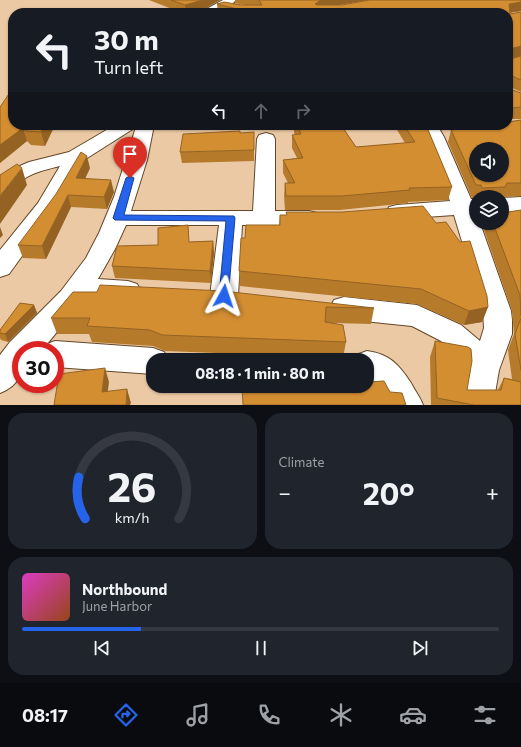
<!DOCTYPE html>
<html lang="en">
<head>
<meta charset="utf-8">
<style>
	body { margin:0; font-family:Commissioner,sans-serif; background:#20242c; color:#f1f3f6; height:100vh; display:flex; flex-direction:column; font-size:15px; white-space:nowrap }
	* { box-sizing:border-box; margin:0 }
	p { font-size:13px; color:#9ea1a6 }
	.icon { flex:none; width:22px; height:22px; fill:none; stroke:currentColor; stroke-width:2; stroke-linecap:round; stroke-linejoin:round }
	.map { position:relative; height:405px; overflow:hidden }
	.details { display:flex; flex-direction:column; gap:8px; padding:8px; background:#0d0f14; flex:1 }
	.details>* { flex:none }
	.top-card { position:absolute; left:8px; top:8px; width:505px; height:122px; border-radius:16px; box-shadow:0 1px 3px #0004; background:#171b24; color:#f1f3f6; overflow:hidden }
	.buttons { position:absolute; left:469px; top:142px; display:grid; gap:8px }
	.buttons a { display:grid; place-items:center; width:40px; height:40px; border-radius:50%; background:#171b24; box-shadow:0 1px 3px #0004; font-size:20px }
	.speed { position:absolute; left:12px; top:341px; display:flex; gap:8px; font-size:20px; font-weight:700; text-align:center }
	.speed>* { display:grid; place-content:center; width:52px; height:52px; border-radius:50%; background:#171b24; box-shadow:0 1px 3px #0004; line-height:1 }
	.speed .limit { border:6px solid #d22; background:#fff; color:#111 }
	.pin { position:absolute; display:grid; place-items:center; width:34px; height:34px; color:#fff; margin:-41px -17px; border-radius:50% 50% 50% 0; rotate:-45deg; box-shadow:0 0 4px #0007 }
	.pin .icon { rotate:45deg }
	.me { position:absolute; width:44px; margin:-22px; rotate:5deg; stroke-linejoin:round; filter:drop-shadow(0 0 3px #0008) }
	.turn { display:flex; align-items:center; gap:14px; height:84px; padding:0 20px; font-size:18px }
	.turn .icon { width:52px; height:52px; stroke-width:2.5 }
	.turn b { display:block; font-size:28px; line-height:34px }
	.lanes { display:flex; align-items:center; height:38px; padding:0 20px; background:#0003; justify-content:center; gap:20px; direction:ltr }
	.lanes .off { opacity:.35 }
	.big { font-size:30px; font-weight:700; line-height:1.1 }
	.details .tile { flex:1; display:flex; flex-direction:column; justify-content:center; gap:6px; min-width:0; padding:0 14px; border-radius:16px; background:#20242c }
	.details .dial { align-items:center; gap:0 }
	.dial svg { height:104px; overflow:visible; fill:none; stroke:#363941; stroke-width:7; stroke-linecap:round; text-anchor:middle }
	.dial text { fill:#f1f3f6; stroke:none }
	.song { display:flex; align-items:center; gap:12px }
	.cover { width:48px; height:48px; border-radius:6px; background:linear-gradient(135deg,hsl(310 70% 55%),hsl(20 70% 35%)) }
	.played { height:4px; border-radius:2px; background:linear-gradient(90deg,#2563eb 25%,#363941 25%) }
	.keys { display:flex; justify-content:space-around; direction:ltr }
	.heat { display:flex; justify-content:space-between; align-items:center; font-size:22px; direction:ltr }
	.details .tiles { flex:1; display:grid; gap:8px; grid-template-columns:1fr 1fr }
	.tile:last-child { grid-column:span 2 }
	.trip { position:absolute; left:146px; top:353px; width:228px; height:40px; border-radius:16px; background:#171b24; box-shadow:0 1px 3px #0004; font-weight:700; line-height:40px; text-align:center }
	.dock { display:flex; height:64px; justify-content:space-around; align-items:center; background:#090b0e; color:#9ea1a6 }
	.dock .icon { width:28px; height:28px }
	.dock .selected { color:#2563eb }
	.dock b { font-size:18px; color:#f1f3f6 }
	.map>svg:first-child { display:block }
</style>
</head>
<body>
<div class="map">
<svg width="521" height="405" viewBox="0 0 521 405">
	<rect width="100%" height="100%" fill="#ebc9a5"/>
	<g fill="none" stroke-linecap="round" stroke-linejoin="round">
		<!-- minor casing -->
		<g stroke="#644727" stroke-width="2">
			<path id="minor" d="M223,0H236L232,4L259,10L261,13H241L224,9L215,13H199Z
				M115,125H154L147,160L131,211H253L257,139L259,135L266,133L273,135L275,139V211H309L317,213L320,218L317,223L309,225H242L238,296L234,303L224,306L214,303L210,296L219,225H126L115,249L98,279L128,281L137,284L141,291L137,298L128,301L85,298L47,344L55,341L153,348L164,352L168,360H153V374L55,367V350H42L43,349L21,350C21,371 23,384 0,393V355L10,342L61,291L86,258L99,233L114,197L136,127L84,160L58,206L9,274L0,277V250L38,203L60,166C49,169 37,171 27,177C18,183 11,191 0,193V177L13,169L29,162L69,152Z
				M419,125H437L444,137L471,199H476V223H480L511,311L512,320V334L499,370L493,405H461L469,368L441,341L412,326L344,319L334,316L330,308L334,300L344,297L417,305L461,325L480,341L484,328L483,311L454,215L397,219L389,217L386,212L389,207L397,205L450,201L426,137Z
				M521,197V211L502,212V198Z
				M367,351C390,354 399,365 411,383C415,391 420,397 423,405H388L376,383L367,377V360H354L356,355Z"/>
		</g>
		<!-- minor -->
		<use href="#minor" fill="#fff" fill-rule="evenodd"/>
	</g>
	<!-- wall -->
	<path fill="#b67a2b" d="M149,0H220L202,10L190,13H182Z
		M235,0H368L335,5L521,11L510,13V14L521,12V56L510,58L521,56V92L510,87V89L521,93V119H508V13H218L217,4L245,5L235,3Z
		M0,107L55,125L45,146L31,145L27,141L0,163Z
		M521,120V196L502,197H476V198H472L448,142L451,130Z
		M294,125H341L356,147L405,143L394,125H426L452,187L448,200L408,202V203L340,210H285L284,196L285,183H288L283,173V160L297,158L292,148V135H295L294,133Z
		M438,125H471L441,129Z
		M254,150V161L182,163L180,152Z
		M90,168L85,178L114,192L107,209L71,207L46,259L23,258L18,245Z
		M521,210V405H431L430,357L435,341L467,390H498L504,378L512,379L508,350L514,334L512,311L484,230L487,223H502Z
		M280,215L488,307L482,322L464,325L417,304L240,286L239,271L245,238L279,225Z
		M213,241L214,253L211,283L115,278L112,266L158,245L189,242Z
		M73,292L374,308L371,324L334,323L346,342L343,358L165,351L153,346L92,342L89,334H57L51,318Z
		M34,305L37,313L8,342L1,340L0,338V330Z"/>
	<!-- shaded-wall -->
	<path fill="#946323" d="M203,0H220L202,10L190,13H186L185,5Z
		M321,0H368L322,8L315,13V4Z
		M521,2V11L507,13L509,4Z
		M521,46V56L508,59L510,49Z
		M44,125H55L45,146L41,132Z
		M442,125H471L441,129Z
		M23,128L27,141L0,163V145Z
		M87,156L90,168L80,190L76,178Z
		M22,168L27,185L0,224V196Z
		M111,180L114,192L107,209L104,197Z
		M68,195L71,207L46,259L42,246Z
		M0,227L3,235L0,238Z
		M213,241L214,253L211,283L210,271Z
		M34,305L37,313L8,342L5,334Z
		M488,307L482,322L464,325L469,311Z
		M105,368L109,382L106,405L102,392Z
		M127,389L131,403L130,405H126Z"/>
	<!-- building -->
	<path fill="#d48e32" stroke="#946323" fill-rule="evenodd" d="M171,0H203L185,5Z
		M259,0H321L315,4L317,5H342L370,0H521V2L509,4L510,14L521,12V46L510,49V59L521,56V80L512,76L510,77V89L521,93V107L512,108L510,112H508V13H253L217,4L224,2L241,5H262Z
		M13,88V125H44L41,132L26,131L23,128L0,145V107Z
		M521,120V183H507L505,187L482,188L481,185H476L451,130L487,125H508V122ZM476,149H502V175H476Z
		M297,125H341L356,147L415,142L404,125H426L452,187L409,188L410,190L342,196H286L285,183H295L283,160L303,158L292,135L301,134Z
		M240,131V133L254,132V150L180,152L183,134Z
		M81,152L87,156L76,178L111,180L104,197L68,195L42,246L18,245L56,194Z
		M17,164L22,168L0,196V175Z
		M423,206L436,223L446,222L460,242L470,241L487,296L488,307L469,311L421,289L239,271L241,238H245L246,225H280V215H287L286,212H342Z
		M521,210V316L520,295L493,223H502V213Z
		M188,225L189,242L213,241L210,271L112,266L117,246L158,245V228Z
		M100,285L223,291L374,308L326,307L325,322L343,325L346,342L162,335L150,330L87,326L90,318H51L73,292H97Z
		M20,303L34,305L5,334L0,333V330Z
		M521,318V370L515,334Z
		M435,341L468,347L471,349L472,361L467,390H501L504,378L521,382V405H474L437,398Z
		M105,368L102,392L127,389L126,405H54L59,374Z
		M384,381L390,392L402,393L406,405H243L242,386H297L298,388L320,386H367V382Z"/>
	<!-- route -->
	<path fill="#2563eb" stroke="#184099" d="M130,176L134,178L124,215L234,216L235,218L228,299H220L219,296L226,221L115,220L113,218L126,178Z"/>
</svg>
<div class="buttons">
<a><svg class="icon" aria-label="sound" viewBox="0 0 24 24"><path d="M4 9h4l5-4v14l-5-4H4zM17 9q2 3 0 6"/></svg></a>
<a><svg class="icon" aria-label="layers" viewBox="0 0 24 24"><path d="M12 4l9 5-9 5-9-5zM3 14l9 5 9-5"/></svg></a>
</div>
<div class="speed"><div class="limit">30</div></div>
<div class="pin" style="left:130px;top:178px;background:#d93025"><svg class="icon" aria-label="arrive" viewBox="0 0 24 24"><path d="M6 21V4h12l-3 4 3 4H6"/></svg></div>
<svg class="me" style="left:224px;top:296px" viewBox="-20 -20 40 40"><path d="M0-17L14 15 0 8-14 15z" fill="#2563eb" stroke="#fff" stroke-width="4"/></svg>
<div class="trip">08:18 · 1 min · 80 m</div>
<div class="top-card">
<div class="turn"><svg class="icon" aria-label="left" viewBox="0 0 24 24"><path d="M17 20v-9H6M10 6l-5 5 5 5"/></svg><div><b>30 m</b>Turn left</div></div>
<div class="lanes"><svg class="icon" aria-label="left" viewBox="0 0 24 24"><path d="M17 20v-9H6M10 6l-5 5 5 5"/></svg><svg class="icon off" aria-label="ahead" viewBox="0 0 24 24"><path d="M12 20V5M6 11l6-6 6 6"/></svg><svg class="icon off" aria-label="right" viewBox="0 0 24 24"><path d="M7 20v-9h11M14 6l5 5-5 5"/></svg></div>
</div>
</div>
<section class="details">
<div class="tiles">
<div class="tile dial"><svg viewBox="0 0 100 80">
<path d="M14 69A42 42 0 1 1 86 69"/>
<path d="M14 69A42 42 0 0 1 9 37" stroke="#2563eb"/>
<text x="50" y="56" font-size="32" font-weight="700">26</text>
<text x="50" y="72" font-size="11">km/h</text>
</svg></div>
<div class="tile"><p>Climate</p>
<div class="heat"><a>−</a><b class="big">20°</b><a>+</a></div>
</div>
<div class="tile">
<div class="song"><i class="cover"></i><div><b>Northbound</b><p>June Harbor</p></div></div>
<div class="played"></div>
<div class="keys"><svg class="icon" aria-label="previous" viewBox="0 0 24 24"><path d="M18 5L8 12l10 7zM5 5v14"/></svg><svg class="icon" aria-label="pause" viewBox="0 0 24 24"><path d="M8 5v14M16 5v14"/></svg><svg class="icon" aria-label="next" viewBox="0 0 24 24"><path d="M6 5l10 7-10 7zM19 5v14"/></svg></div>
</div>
</div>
</section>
<nav class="dock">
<b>08:17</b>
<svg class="icon selected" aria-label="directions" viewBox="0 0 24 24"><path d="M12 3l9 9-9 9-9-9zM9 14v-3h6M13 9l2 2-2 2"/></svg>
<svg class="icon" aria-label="music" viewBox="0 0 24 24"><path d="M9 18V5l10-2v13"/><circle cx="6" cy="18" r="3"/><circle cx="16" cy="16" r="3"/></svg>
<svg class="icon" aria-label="phone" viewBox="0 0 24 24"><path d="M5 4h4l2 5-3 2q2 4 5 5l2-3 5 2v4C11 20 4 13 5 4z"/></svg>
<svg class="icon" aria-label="climate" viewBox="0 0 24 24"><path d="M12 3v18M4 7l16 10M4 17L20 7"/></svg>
<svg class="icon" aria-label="car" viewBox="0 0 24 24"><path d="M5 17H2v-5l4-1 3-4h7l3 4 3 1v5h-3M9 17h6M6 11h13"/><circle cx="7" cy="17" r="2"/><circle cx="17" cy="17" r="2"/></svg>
<svg class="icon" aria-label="filters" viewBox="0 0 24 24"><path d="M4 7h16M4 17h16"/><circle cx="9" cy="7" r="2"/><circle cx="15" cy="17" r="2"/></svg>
</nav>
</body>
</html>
